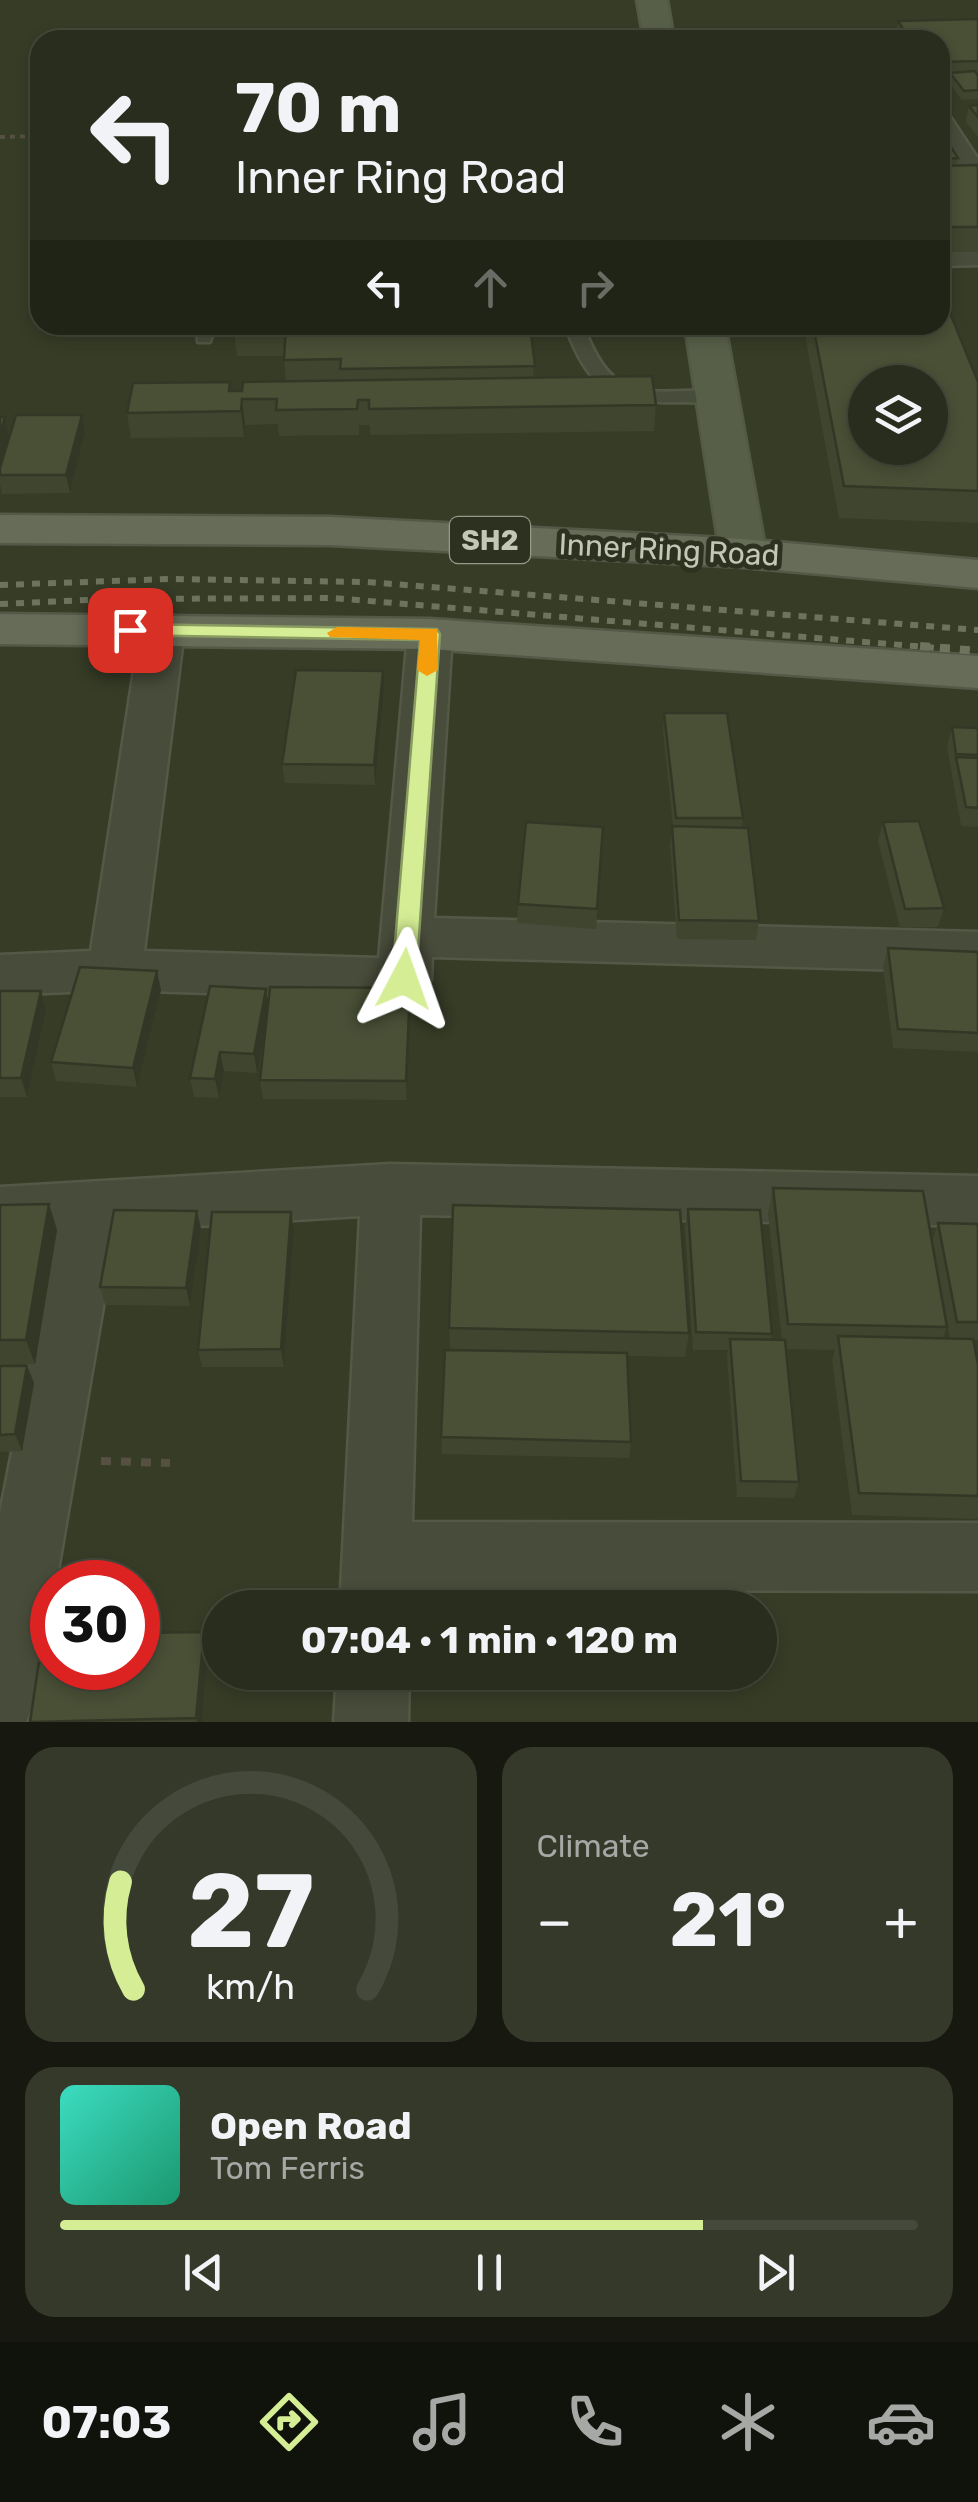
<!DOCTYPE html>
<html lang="en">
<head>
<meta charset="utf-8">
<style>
	body { margin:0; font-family:Rubik,sans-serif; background:#35392a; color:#f1f3f6; height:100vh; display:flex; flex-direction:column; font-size:38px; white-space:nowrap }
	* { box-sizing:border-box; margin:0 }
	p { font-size:32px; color:#a5a8a4 }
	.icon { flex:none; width:55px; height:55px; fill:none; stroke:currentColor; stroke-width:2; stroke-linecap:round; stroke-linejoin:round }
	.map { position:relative; height:1722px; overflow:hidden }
	.details { display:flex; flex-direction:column; gap:25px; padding:25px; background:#171910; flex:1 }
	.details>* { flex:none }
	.guide { position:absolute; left:30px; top:30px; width:920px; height:305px; border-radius:30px; box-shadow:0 5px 15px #0003,0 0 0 2px #45493b; background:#292d1d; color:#f1f3f6; overflow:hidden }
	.tools { position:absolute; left:848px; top:365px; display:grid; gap:20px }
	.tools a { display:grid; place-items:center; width:100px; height:100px; border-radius:50%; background:#292d1d; box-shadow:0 5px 15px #0003,0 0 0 2px #45493b; font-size:50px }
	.speed { position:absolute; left:30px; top:1560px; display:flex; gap:20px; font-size:50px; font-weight:700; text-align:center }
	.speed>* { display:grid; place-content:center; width:130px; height:130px; border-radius:50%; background:#292d1d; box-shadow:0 5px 15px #0003,0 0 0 2px #45493b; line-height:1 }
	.speed .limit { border:15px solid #d22; background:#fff; color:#111 }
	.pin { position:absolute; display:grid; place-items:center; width:85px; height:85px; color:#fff; margin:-42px; border-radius:20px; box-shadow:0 5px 15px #0006 }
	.me { position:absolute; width:110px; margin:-55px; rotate:4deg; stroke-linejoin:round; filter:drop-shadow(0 0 8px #0008) }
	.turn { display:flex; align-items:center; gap:35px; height:210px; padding:0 40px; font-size:45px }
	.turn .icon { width:130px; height:130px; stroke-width:2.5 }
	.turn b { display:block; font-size:70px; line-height:85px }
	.lanes { display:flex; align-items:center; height:95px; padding:0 40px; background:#0003; justify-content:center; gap:50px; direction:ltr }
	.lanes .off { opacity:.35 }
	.big { font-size:75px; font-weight:700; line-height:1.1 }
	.details .tile { flex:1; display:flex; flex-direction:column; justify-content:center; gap:15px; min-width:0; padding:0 35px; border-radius:30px; background:#35392a }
	.details .dial { align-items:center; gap:0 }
	.dial svg { height:260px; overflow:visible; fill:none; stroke:#45493b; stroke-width:7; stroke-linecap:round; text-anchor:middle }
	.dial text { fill:#f1f3f6; stroke:none }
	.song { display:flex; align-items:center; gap:30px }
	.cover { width:120px; height:120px; border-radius:15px; background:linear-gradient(135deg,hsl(170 70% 55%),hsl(160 70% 35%)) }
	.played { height:10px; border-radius:5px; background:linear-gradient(90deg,#d5ee95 75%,#45493b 75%) }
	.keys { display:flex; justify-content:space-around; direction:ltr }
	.heat { display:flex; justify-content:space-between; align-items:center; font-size:55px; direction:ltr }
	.details .tiles { flex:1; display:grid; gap:25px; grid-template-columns:1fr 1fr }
	.tile:last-child { grid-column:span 2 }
	.trip { position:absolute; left:202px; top:1590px; width:575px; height:100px; border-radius:50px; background:#292d1d; box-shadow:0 5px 15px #0003,0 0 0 2px #45493b; font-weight:700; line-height:100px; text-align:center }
	.tabs { display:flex; height:160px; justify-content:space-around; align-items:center; background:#10120c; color:#a5a8a4 }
	.tabs .icon { width:70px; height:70px }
	.tabs .on { color:#d5ee95 }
	.tabs b { font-size:45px; color:#f1f3f6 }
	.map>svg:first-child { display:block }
</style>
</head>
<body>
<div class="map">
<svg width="978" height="1722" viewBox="0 0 978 1722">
	<rect width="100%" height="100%" fill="#373c27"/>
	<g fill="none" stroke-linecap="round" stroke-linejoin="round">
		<!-- lane casing -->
		<g stroke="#545846" stroke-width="5">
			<path id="lane" d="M197,325H215L210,342H198Z
				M565,325H583C613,405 643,391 717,390L726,396C715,405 696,402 682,402C613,404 589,391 565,325Z"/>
		</g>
		<!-- street casing -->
		<g stroke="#545846" stroke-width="5">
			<path id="street" d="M940,115L951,118L978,159V192L967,190L940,148Z
				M978,245V265L940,266V246Z
				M162,617L177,621L184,631L144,951L379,958L408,634L415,624L430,620L445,624L452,634L434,918L978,932V972L432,957L431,979L423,993L404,999L115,990L0,995V955L91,951L140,631L147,621Z
				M391,1164L978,1176V1226L420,1215L412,1522L978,1523V1591L411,1590L410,1608H340L360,1216L116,1231L56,1582H52L36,1696L26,1722H0V1513L55,1234L0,1237V1187Z
				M337,1672H409L408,1722H334Z"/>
		</g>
		<!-- secondary casing -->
		<g stroke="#545846" stroke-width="5">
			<path id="secondary" d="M637,0H667L674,40H644Z
				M685,325H725L766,553L759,563L743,567L727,563L720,553Z"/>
		</g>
		<!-- primary casing -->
		<g stroke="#545846" stroke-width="5">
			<path id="primary" d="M0,515L330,517L743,539L978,560V588L743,567L330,545L0,543Z
				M0,614L430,619L978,656V688L430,649L0,644Z"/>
		</g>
		<!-- path-far1 -->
		<path stroke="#555041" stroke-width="4" stroke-dasharray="5 5" stroke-linecap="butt" d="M0,137L40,136"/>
		<!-- path -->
		<path stroke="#555041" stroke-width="8" stroke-dasharray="10 10" stroke-linecap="butt" d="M101,1461L170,1463"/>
		<!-- lane -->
		<use href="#lane" fill="#484c3a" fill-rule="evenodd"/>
		<!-- street -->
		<use href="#street" fill="#484c3a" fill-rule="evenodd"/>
		<!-- secondary -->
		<use href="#secondary" fill="#585f49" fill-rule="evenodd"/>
		<!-- primary -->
		<use href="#primary" fill="#676c58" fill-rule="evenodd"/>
		<!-- rail-far1 -->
		<path stroke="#6d735d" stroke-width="6" stroke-dasharray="8 8" stroke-linecap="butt" d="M0,585L169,579L367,582L978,630
			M0,604L110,599L333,598L950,649"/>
		<!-- rail -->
		<path stroke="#6d735d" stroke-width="8" stroke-dasharray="10 10" stroke-linecap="butt" d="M920,646L978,651"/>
	</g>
	<!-- wall -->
	<path fill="#3f452e" d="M978,19V99L962,100L948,81L949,78H940V40H898L896,37L898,21Z
		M978,105V137L966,122L969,106Z
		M940,130L958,158L957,165L978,167V252H940Z
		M233,325H530L534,378L656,405L654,431L370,435V425H359V435L279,436L278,424L245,425L244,437L131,438L127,413L286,381L284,356H237Z
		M803,325H940L978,382V523L839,518Z
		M0,417H5L9,436L85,433L70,493L2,494L0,484Z
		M384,690L375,785L285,783L282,764Z
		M664,713L743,818L742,827L759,921L756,940L677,939L670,845L673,826L663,732Z
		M952,727L978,728V827L961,826L947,747Z
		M883,822L944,908L938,927L900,928L878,841Z
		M603,827L596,929L517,923L518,904Z
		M888,948L978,952V1052L893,1048L883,967Z
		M161,990L137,1087L56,1081L51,1062Z
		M0,991H41L46,1010L27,1097H0Z
		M268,1005L410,1007L407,1100L263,1099L260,1080L267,1019L257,1073L224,1071L219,1098L194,1097L190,1078Z
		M773,1188L947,1327L943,1338L950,1339L932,1242L938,1223L978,1224V1340H973L978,1364V1519L852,1515L832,1360L835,1350L785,1349L799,1482L794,1498L737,1497L727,1357L728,1350H693L685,1227L688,1209L772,1334L771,1340H782L768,1214Z
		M49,1204L57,1230L35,1364L0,1365V1205Z
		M197,1211L201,1229L190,1306L105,1305L100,1287Z
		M294,1230L284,1367H202L198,1350Z
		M449,1328L689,1333L685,1357L627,1356L631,1442L629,1458L442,1454L441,1437L450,1350Z
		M0,1366H27L34,1383L22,1451L0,1452Z
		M204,1632L208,1647L202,1722H30Z"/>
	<!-- shaded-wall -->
	<path fill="#333826" d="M242,399L245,425L244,437L241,411Z
		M82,415L85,433L70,493L66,475Z
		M5,417L9,436L0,470V435Z
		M383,671L384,690L375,785L374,765Z
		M157,971L161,990L137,1087L133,1068Z
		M410,988V1007L407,1100L406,1081Z
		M266,989L269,1008L257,1073L254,1054Z
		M41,991L46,1010L27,1097L21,1078Z
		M220,1052L224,1071L219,1098L215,1079Z
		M49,1204L57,1230L35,1364L26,1340Z
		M197,1211L201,1229L190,1306L186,1288Z
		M291,1212L294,1230L284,1367L281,1349Z
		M27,1366L34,1383L22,1451L15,1434Z
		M204,1632L208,1647L202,1722H197L196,1718Z"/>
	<!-- building -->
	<path fill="#495036" stroke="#333826" stroke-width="2.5" fill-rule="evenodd" d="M978,19V61L940,62V40H910L898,21Z
		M975,71L978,76V90L964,91L950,73Z
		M978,105V117L969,106Z
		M940,130L958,158L940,159Z
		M977,165L978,167V227H940V166Z
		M940,288L978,382V491L844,486L813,325H940ZM865,382H930V448H865Z
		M233,325H530L535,366L340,369L341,359L284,360L286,325Z
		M652,376L656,405L369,409V400H358L357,409L276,410L277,399H242L241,411L127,413L133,383L230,382L229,391H242L243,382Z
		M16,415H82L66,475H0V468Z
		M0,417H5L0,435Z
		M296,670L383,671L374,765L282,764Z
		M664,713H727L743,818H676Z
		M952,727L978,728V755L956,754Z
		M956,757L978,758V808L966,807Z
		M919,821L944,908L905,909L883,822Z
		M526,822L603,827L597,909L518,904Z
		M672,826L748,828L759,921L679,920Z
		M888,948L978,952V1033L898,1029Z
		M80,967L157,971L133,1068L51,1062Z
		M210,986L266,989L254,1054L220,1052L215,1079L190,1078Z
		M270,987L410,988L406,1081L260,1080Z
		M0,991H41L21,1078H0Z
		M773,1188L923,1191L947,1327L788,1324Z
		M49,1204L26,1340H0V1205Z
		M453,1205L680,1210L689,1333L449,1328Z
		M688,1209L760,1210L772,1334L696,1332Z
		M114,1210L197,1211L186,1288L100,1287Z
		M212,1212H291L281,1349L198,1350Z
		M938,1223L978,1224V1322H957Z
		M838,1336L973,1339L978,1364V1496L859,1493Z
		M730,1339L785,1340L799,1482L741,1481Z
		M445,1350L627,1353L631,1442L441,1437Z
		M0,1366H27L15,1434L0,1435Z
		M204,1632L196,1718L30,1722L43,1635H52V1668H138V1633Z"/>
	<!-- route -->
	<path fill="#d5ee95" stroke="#8a9b61" stroke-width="2.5" d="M130,624L437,629L440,634L416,979L413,985H395L392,979L420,640L123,635L120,630Z"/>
	<!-- slow -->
	<path fill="#f59e0b" d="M337,627L437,629L438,670L427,676L417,670L420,640L330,637L327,633Z"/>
	<g text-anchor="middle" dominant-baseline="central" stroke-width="10" stroke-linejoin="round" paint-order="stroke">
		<!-- shield labels -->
		<rect fill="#2d311f" stroke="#969a89" stroke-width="2.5" x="450" y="517" width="80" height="46" rx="8"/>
		<g font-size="28" font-weight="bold" fill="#c3c7b6">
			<text x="490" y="540">SH2</text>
		</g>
		<!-- street labels -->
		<g font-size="30" fill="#c3c7b6" stroke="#2d311f">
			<text transform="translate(669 550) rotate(3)">Inner Ring Road</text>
		</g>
	</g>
</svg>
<div class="tools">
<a><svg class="icon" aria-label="layers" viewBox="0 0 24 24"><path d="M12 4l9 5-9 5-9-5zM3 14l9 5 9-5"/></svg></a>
</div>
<div class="speed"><div class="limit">30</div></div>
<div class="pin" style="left:130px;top:630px;background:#d93025"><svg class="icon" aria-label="arrive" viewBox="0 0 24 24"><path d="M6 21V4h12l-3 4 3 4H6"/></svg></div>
<svg class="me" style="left:404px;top:979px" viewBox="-20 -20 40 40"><path d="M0-17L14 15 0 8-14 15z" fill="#d5ee95" stroke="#fff" stroke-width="4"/></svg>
<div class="trip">07:04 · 1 min · 120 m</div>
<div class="guide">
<div class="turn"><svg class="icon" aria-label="left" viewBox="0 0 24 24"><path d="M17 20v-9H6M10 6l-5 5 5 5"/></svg><div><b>70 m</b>Inner Ring Road</div></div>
<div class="lanes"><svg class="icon" aria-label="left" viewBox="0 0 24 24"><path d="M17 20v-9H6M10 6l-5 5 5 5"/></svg><svg class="icon off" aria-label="ahead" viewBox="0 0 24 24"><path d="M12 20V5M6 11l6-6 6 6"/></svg><svg class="icon off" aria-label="right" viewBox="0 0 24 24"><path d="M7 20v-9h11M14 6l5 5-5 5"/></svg></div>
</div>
</div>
<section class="details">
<div class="tiles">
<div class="tile dial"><svg viewBox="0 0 100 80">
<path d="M14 69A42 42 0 1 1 86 69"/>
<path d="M14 69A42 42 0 0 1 10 36" stroke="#d5ee95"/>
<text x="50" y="56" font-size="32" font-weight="700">27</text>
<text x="50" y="72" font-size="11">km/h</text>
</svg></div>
<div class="tile"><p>Climate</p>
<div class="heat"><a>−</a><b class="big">21°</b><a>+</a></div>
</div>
<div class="tile">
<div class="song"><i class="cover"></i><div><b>Open Road</b><p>Tom Ferris</p></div></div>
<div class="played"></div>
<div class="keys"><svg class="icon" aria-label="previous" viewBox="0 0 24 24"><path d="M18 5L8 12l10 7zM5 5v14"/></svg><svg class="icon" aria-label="pause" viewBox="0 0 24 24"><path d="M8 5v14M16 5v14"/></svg><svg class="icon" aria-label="next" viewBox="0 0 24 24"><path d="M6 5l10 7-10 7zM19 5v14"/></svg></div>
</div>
</div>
</section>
<nav class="tabs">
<b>07:03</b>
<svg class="icon on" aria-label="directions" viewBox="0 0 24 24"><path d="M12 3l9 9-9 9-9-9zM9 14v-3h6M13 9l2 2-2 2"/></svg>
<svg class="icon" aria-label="music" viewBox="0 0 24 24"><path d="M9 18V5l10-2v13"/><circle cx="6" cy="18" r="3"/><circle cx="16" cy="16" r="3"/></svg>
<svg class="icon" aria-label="phone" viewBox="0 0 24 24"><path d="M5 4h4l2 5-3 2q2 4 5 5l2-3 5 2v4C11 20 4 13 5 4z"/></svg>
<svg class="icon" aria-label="climate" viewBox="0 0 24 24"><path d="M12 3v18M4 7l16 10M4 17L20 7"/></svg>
<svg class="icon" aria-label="car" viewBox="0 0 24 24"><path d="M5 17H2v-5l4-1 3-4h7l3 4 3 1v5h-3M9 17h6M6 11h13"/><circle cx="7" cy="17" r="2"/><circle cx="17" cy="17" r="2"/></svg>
</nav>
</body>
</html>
